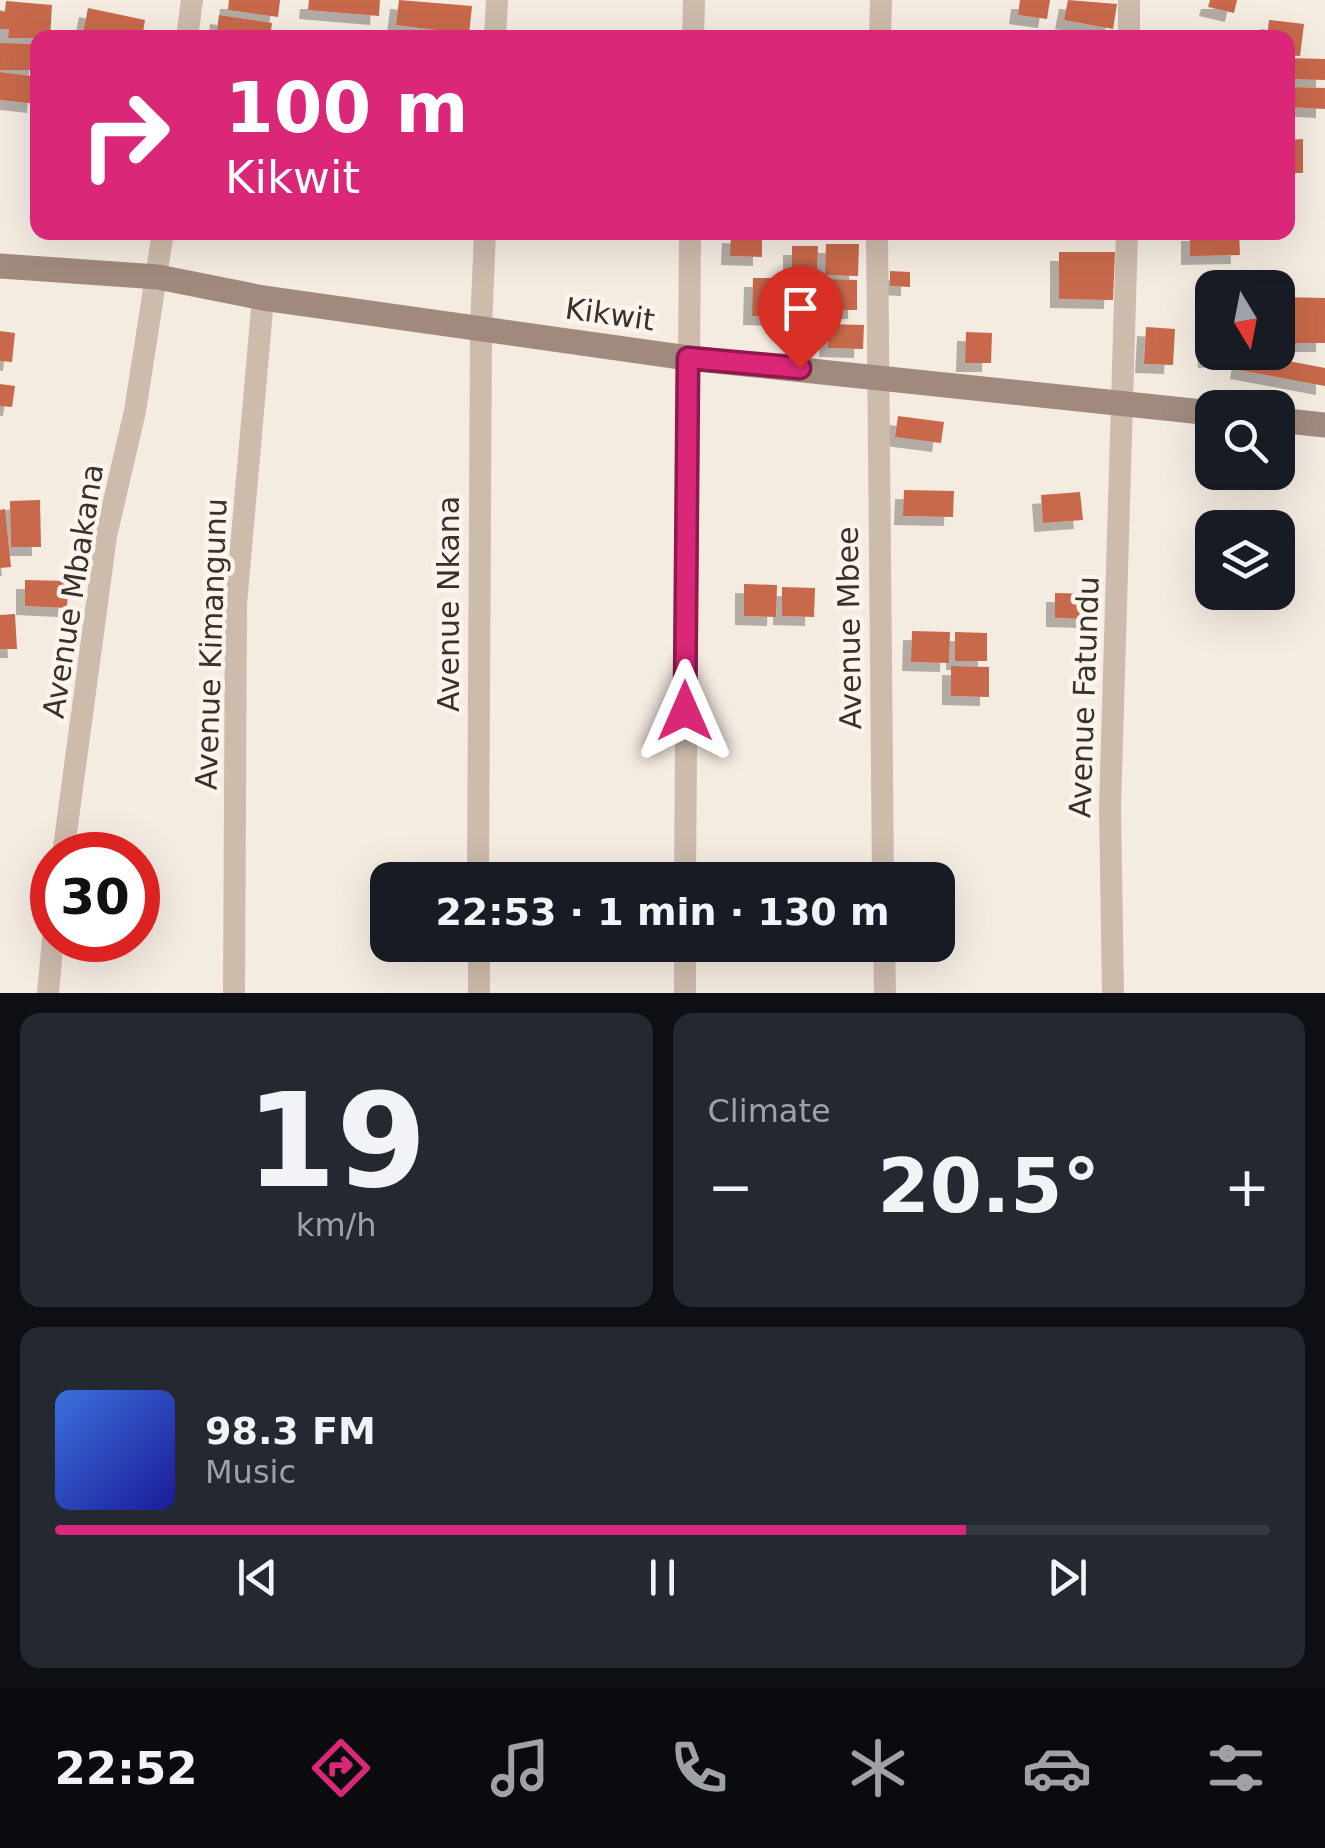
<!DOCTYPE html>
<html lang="en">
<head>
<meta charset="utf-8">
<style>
	body { margin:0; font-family:"DejaVu Sans",sans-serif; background:#242831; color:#f1f3f6; height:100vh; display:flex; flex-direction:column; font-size:38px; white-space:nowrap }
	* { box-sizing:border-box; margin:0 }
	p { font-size:32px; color:#9ea1a6 }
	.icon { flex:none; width:55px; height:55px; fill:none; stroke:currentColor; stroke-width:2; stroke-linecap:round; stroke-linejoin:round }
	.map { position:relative; height:993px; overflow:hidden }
	.details { display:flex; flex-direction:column; gap:20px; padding:20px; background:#0d0f14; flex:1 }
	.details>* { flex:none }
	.guide { position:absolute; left:30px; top:30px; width:1265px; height:210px; border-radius:20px; box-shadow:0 10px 40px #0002; background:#db2777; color:#fff; overflow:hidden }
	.needle { width:65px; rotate:170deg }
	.buttons { position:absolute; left:1195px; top:270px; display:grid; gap:20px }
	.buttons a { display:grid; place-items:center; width:100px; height:100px; border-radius:20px; background:#171b24; box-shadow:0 10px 40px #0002; font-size:50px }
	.speed { position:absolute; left:30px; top:832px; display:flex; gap:20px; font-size:50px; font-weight:700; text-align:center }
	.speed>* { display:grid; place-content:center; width:130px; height:130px; border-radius:50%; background:#171b24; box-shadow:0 10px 40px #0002; line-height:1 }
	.speed .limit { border:15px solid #d22; background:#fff; color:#111 }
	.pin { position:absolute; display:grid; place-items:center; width:85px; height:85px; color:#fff; margin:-102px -42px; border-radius:50% 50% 50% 0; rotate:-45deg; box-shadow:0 0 10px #0007 }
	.pin .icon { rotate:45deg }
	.me { position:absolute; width:110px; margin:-55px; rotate:0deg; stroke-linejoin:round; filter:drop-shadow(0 0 8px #0008) }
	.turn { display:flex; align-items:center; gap:35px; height:210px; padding:0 30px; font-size:45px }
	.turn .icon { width:130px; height:130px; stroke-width:2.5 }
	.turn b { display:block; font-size:70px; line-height:85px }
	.big { font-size:75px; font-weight:700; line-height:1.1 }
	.details .card { flex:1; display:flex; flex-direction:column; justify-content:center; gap:15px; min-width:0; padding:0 35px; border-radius:20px; background:#242831 }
	.details .dial { align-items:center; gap:0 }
	.dial b { font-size:130px; line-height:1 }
	.song { display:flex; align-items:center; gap:30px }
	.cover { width:120px; height:120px; border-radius:15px; background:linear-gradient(135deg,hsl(220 70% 55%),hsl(240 70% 35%)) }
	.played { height:10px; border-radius:5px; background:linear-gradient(90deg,#db2777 75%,#363941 75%) }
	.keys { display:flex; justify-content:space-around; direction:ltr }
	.heat { display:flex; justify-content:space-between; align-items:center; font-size:55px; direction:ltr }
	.details .tiles { flex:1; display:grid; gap:20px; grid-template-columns:1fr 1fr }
	.card:last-child { grid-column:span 2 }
	.trip { position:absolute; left:370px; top:862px; width:585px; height:100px; border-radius:20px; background:#171b24; box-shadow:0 10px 40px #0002; font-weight:700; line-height:100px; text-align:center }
	.dock { display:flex; height:160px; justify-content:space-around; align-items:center; background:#090b0e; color:#9ea1a6 }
	.dock .icon { width:70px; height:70px }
	.dock .selected { color:#db2777 }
	.dock b { font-size:45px; color:#f1f3f6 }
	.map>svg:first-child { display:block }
</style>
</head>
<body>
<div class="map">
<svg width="1325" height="993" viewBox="0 0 1325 993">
	<defs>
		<filter id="shadow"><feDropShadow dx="-9" dy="9" stdDeviation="0" flood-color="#0004"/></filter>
	</defs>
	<rect width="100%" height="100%" fill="#f4ebe1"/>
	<!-- building -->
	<path fill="#c8694b" filter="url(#shadow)" d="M229,0H280L278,17L228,10Z
		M309,0H380L379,16L308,10Z
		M399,0L472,6L469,34L396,25Z
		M1020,0H1050L1047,19L1018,15Z
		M1068,0L1117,4L1113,29L1064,20Z
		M1210,0H1237L1234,13L1208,7Z
		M6,1L52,5L50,38H8L9,29H0V11L5,12Z
		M88,8L145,20L142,38H82Z
		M219,15L272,23L270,38H216Z
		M1269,20L1304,24L1300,56L1288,55V38H1267Z
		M0,43L38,44V70H0Z
		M1288,58L1325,59V80L1288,79Z
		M0,72L38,77L36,104L0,100Z
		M1288,87L1325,88V109L1288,107Z
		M1303,139V173H1288V140Z
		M1190,232H1239L1240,255L1190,256Z
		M731,234L762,235V257L730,256Z
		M826,244H859L858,276L825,275Z
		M792,246H818L817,273H792Z
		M1059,252H1115L1113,300L1059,299Z
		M890,271L910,272V287L890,286Z
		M753,278H780L779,317L752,316Z
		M825,279L857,280V310H824Z
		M1278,297L1325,298V343H1279Z
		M1204,308H1212V352H1238V357L1207,359Z
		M829,324L864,325L863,349L828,348Z
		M1146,327L1175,329L1173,365L1144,364Z
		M0,331L15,333L12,362L0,361Z
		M966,332L992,333L991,363H965Z
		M1242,352L1325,368V386L1239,370Z
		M0,384L15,386L12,407L0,406Z
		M898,416L944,422L941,443L895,437Z
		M904,490L954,491L953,517L903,516Z
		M1080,492L1083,520L1043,523L1041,495Z
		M40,500L41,547H11L10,501Z
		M5,509L11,567L0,568V510Z
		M25,580L68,581L67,608L25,606Z
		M744,584L777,585L776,617L744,616Z
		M782,587L815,588L814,617L782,616Z
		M1055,593L1092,594L1091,619L1055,618Z
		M15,614L17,649H0V615Z
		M912,631L950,632L949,663L911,662Z
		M955,632L987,633V661H955Z
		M951,666L989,667V697L951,696Z"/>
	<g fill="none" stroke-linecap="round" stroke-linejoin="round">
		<!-- minor -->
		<path stroke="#cdbbac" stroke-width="22" d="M1129,0V38
			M187,38L192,0
			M495,38L497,0
			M693,38L694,0
			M880,38L881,0
			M877,232L883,880
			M63,855L106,536L135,411L163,232
			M478,880L481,328L485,232
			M685,880L690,232
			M479,945V993
			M685,945V993
			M884,945L885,993
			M48,993L53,940
			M234,993L236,604L263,298
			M1113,993L1110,808L1127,232"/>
		<!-- secondary -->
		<path stroke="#a18a7d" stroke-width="25" d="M0,266L158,277L263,298L688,358L1212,413
			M1278,420L1325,425"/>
	</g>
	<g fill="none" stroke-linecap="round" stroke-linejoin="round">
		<!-- route casing -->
		<g stroke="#8e194d" stroke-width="25">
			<path id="route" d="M685,711L688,358L800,368"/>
		</g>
		<!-- route -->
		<use href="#route" stroke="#db2777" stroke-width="18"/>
	</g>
	<g text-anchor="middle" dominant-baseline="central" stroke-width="9" stroke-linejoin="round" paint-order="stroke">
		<!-- street labels -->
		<g font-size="30" fill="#3b302b" stroke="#fbf5ee">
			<text transform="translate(610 314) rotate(8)">Kikwit</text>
			<text transform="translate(73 591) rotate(-81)">Avenue Mbakana</text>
			<text transform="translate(448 604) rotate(-90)">Avenue Nkana</text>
			<text transform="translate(849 628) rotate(-91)">Avenue Mbee</text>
			<text transform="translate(211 644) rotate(-88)">Avenue Kimangunu</text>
			<text transform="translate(1084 697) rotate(-88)">Avenue Fatundu</text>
		</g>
	</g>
</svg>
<div class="buttons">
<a><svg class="needle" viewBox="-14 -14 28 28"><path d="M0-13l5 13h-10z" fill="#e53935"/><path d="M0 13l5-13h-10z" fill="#9ea1a6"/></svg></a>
<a><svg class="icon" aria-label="search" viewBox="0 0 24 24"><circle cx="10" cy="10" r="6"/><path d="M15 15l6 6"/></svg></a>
<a><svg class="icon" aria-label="layers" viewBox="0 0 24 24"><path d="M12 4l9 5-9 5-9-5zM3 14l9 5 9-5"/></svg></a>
</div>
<div class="speed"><div class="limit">30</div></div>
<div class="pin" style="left:800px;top:368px;background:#d93025"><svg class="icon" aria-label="arrive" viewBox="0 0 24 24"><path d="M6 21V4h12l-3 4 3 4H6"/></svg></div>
<svg class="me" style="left:685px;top:711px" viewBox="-20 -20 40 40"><path d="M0-17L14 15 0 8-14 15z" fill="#db2777" stroke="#fff" stroke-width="4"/></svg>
<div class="trip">22:53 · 1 min · 130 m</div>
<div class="guide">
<div class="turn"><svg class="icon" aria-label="right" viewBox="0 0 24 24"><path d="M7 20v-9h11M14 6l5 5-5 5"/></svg><div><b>100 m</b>Kikwit</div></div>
</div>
</div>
<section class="details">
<div class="tiles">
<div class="card dial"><b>19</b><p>km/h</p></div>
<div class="card"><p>Climate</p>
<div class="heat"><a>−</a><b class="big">20.5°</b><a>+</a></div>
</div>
<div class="card">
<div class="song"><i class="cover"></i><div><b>98.3 FM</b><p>Music</p></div></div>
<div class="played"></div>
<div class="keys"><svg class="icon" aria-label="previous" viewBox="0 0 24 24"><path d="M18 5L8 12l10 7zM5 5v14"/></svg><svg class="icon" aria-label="pause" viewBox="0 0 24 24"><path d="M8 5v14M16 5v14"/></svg><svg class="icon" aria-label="next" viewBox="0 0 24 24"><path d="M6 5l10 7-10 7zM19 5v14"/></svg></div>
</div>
</div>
</section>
<nav class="dock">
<b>22:52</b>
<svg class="icon selected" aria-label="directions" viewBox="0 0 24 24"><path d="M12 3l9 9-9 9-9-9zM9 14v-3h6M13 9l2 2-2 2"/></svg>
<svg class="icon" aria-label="music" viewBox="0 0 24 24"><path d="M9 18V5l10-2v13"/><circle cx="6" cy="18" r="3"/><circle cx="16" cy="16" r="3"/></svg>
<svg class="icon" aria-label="phone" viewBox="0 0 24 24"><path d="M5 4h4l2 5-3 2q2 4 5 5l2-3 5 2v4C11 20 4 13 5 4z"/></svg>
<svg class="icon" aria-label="climate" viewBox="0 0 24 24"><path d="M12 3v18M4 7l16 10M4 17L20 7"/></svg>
<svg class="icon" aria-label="car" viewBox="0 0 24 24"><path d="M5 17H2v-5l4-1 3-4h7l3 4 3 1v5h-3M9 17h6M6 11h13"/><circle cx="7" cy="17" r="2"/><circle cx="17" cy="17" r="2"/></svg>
<svg class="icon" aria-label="filters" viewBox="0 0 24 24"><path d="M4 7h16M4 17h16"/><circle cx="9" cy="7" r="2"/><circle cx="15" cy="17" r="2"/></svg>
</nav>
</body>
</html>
